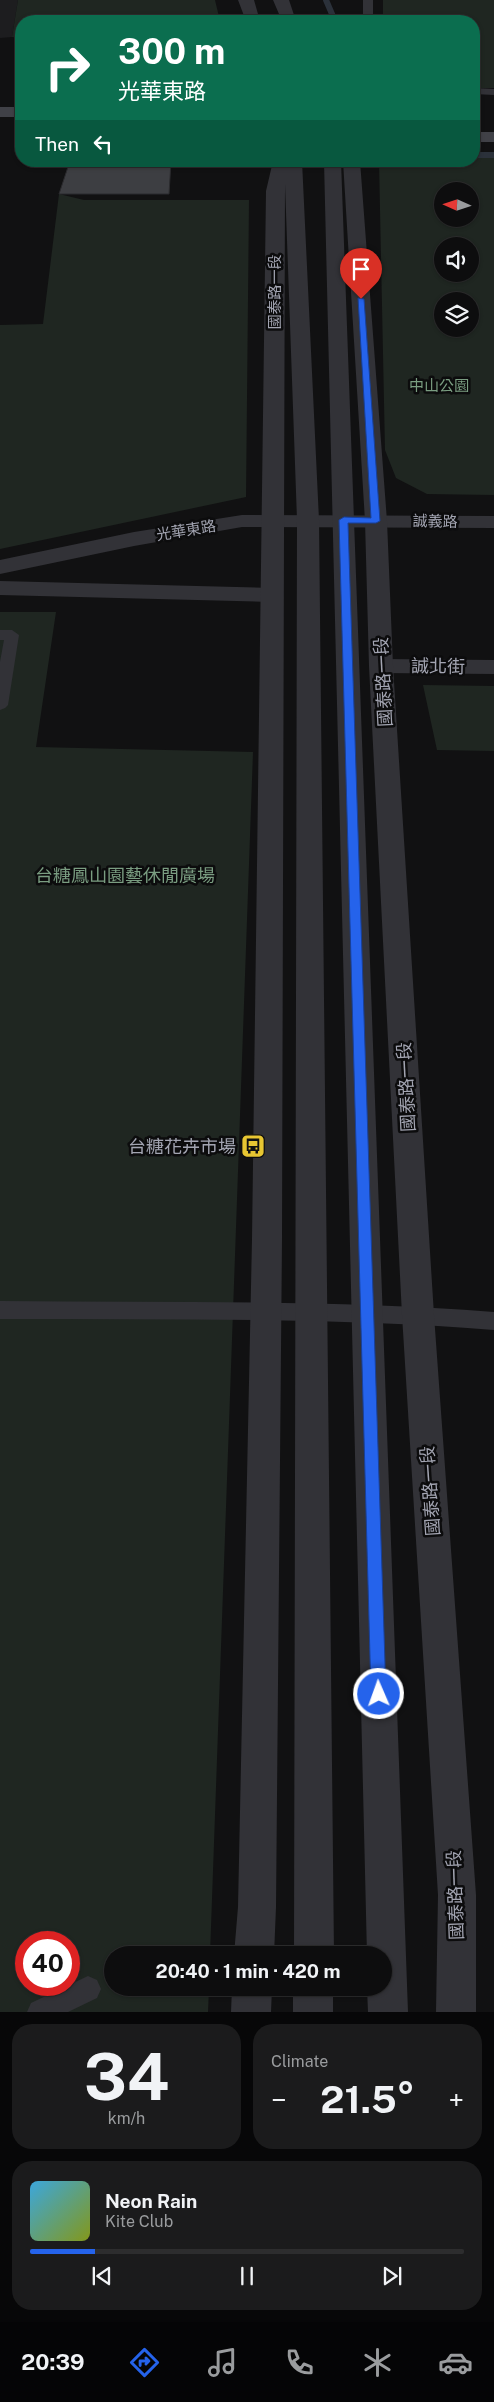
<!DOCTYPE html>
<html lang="en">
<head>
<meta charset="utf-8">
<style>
	body { margin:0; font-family:"Public Sans","Noto Sans TC",sans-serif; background:#1b1b1c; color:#f1f3f6; height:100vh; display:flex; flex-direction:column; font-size:19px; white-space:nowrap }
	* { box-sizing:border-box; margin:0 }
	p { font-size:16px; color:#9a9c9e }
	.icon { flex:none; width:28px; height:28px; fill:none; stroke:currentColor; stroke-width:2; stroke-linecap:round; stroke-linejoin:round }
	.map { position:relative; height:2012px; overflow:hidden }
	.sheet { display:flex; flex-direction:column; gap:12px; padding:12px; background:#070708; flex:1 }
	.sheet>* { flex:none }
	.hud { position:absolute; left:15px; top:15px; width:465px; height:152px; border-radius:20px; box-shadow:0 1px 4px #0004,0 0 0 1px #2d2d2e; background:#0b6e4f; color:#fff; overflow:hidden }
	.needle { width:32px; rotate:273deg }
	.tools { position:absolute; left:434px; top:182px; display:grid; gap:10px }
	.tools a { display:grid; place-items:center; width:45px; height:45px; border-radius:50%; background:#0d0d0e; box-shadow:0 1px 4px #0004,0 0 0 1px #2d2d2e; font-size:25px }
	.speed { position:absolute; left:15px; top:1931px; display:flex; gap:10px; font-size:25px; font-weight:700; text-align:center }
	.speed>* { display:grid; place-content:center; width:65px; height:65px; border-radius:50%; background:#0d0d0e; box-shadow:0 1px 4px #0004,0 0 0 1px #2d2d2e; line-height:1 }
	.speed .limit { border:8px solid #d22; background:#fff; color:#111 }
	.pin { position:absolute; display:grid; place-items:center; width:42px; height:42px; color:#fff; margin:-51px -21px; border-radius:50% 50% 50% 0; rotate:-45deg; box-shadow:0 0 5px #0007 }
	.pin .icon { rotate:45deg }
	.me { position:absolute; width:55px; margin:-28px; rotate:358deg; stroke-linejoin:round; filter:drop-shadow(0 0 4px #0008) }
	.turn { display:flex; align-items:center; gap:18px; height:105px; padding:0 20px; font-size:22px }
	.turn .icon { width:65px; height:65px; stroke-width:2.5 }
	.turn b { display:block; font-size:35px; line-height:42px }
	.then { display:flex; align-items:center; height:48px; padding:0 20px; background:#0003; gap:10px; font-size:19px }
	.big { font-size:38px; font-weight:700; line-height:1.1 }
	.sheet .tile { flex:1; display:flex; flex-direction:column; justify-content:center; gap:8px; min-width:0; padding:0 18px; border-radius:20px; background:#1b1b1c }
	.sheet .dial { align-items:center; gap:0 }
	.dial b { font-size:65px; line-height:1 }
	.song { display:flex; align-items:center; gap:15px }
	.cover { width:60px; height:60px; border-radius:8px; background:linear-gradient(135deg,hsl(200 70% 55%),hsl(70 70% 35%)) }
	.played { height:5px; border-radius:2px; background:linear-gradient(90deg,#2563eb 15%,#2d2d2e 15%) }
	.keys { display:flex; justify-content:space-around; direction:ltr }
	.heat { display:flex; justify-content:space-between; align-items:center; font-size:28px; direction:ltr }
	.sheet .tiles { flex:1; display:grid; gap:12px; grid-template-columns:1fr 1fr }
	.tile:last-child { grid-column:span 2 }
	.trip { position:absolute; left:104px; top:1946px; width:288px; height:50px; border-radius:25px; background:#0d0d0e; box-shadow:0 1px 4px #0004,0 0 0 1px #2d2d2e; font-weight:700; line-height:50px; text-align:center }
	.menu { display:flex; height:80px; justify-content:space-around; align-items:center; background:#050506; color:#9a9c9e }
	.menu .icon { width:35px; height:35px }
	.menu .selected { color:#2563eb }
	.menu b { font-size:22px; color:#f1f3f6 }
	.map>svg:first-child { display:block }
</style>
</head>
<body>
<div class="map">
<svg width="494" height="2012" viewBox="0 0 494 2012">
	<rect width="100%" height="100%" fill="#111112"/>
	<!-- built -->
	<path fill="#1d1d1f" d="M0,0H18L12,37L0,38Z"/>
	<!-- green -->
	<path fill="#1f2621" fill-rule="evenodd" d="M18,0H215L220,21H21V38L12,37Z
		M383,0H494V88H474V21H383Z
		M474,152H494V495L427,494L396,478L385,450L379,161H474ZM470,191V219H442V191ZM470,246V274H442V246ZM470,301V329H442V301Z
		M59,194L84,200H249L246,497L0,549V325L43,324Z
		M0,612H56L36,747L253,752L210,1955H112V1988H209L208,2012H0ZM26,1942H69V1985H26Z
		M423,685L494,686V751L437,750Z"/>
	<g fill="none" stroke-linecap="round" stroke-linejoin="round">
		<!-- stream -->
		<path stroke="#2b313a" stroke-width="6" d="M326,0L335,21
			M474,155H494"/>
	</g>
	<!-- building -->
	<path fill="#3d3e42" stroke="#2b2b2e" d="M70,161H171L169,194H59Z"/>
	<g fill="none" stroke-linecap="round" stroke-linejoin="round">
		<!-- service -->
		<path fill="#323237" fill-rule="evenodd" d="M363,0H373V21H363Z
			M474,88L494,89V95L474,94Z
			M0,630H12L19,635L8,705L5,708L0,710V662L4,640H0Z
			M0,1301C165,1303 329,1299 494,1312V1330C329,1317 165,1320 0,1319Z
			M88,1976L97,1980L101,1989L97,1998L68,2012H27L31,2003Z"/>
		<!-- minor -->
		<path fill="#323237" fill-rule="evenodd" d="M238,0H254L260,21H246Z
			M273,0H289L296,21H282Z
			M242,515L494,516V528L242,527L134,546L0,574V560L134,532Z
			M0,581L272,588L280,590L283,595L280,600L272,602L0,595Z
			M381,659L494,660V674L381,673L373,671L369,666L373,661Z"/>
		<!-- tertiary -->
		<path fill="#323237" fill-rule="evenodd" d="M273,161H302L319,520L334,1955H294L297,520L285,184L282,1239L276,1907L274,1955H234L238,1907L252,1239L266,191Z
			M324,161H341L408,2012H368L367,1988H382V1955H367Z
			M343,161H360L387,521L393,666L434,1315L476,1895V2012H436L438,1895L402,1315L369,666L365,521Z
			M232,1988H272L271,2012H231Z
			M293,1988H333V2012H293Z"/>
		<!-- secondary -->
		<path fill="#404147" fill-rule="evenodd" d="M0,107H21V117H0Z
			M474,132H494V142H474Z"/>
	</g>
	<!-- route -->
	<path fill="#2563eb" stroke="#184099" d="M358,298L364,299L380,521L376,523H348L386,1694L384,1699L379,1701L373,1699L371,1694L339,520L344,517L371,518Z"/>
	<!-- icons -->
	<defs>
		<g id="bus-square" transform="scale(1.25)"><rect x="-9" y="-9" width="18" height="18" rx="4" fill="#e8c632" stroke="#0c0c0d"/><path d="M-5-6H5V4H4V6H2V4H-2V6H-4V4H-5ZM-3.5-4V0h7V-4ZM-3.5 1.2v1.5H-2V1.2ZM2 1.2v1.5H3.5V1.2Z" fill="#111"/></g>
	</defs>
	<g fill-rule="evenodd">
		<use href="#bus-square" x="253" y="1146"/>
	</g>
	<g text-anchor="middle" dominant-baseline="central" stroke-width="5" stroke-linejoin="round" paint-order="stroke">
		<!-- far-street labels -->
		<g font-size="15" fill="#a3a5b2" stroke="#0c0c0d">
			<text transform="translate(274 292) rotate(-90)">國泰路一段</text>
			<text transform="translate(435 521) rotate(1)">誠義路</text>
			<text transform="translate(186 530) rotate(-9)">光華東路</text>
		</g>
		<!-- far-park labels -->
		<g font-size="15" fill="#7a9d81" stroke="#0c0c0d">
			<text x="439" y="385">中山公園</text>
		</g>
		<!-- street labels -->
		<g font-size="18" fill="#a3a5b2" stroke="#0c0c0d">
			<text transform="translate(438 666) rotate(1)">誠北街</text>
			<text transform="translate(383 682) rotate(-93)">國泰路一段</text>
			<text transform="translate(406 1087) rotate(-93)">國泰路一段</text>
			<text transform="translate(430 1491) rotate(-94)">國泰路一段</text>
			<text transform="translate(455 1895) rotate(-92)">國泰路一段</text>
		</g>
		<!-- park labels -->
		<g font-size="18" fill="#7a9d81" stroke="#0c0c0d">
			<text x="125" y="875">台糖鳳山園藝休閒廣場</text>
		</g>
		<!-- poi labels -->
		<g font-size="18" fill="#a3a5b2" stroke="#0c0c0d" text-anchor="end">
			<text x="236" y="1146">台糖花卉市場</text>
		</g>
	</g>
</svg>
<div class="tools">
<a><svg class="needle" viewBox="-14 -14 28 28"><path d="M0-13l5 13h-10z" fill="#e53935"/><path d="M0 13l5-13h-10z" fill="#9a9c9e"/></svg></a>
<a><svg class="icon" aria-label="sound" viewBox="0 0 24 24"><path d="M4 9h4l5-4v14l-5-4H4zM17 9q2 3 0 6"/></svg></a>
<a><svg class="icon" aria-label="layers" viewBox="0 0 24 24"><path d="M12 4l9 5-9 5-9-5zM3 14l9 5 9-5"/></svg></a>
</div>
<div class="speed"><div class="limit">40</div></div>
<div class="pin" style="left:361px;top:299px;background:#d93025"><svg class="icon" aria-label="arrive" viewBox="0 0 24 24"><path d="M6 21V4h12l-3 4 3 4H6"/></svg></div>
<svg class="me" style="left:379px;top:1694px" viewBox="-20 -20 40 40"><circle r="17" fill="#2563eb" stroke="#fff" stroke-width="3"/><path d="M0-11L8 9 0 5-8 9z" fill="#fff"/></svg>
<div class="trip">20:40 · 1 min · 420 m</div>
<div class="hud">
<div class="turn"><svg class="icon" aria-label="right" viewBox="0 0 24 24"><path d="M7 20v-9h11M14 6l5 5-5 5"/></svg><div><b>300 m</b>光華東路</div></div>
<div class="then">Then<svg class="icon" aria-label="left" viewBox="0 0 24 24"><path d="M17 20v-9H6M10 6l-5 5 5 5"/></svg></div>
</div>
</div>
<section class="sheet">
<div class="tiles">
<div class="tile dial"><b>34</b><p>km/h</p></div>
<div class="tile"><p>Climate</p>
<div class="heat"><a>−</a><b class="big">21.5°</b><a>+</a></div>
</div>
<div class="tile">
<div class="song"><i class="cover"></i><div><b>Neon Rain</b><p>Kite Club</p></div></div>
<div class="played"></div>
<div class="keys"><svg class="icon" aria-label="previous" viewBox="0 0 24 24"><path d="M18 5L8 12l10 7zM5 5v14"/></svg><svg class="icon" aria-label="pause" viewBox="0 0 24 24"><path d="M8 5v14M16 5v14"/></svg><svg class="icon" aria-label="next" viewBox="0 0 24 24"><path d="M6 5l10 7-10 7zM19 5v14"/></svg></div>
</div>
</div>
</section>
<nav class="menu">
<b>20:39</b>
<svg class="icon selected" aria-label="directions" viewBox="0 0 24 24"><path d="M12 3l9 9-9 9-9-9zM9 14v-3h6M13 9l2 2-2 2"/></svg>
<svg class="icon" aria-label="music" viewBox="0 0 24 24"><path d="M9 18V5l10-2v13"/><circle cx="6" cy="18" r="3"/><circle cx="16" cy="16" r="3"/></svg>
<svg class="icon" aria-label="phone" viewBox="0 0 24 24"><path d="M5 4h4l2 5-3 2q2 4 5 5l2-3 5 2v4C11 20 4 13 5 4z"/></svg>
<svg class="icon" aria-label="climate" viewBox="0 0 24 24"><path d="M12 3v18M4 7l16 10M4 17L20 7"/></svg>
<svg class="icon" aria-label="car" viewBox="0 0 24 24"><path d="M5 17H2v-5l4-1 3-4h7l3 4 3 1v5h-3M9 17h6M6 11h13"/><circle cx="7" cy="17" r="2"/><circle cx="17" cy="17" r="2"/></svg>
</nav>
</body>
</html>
